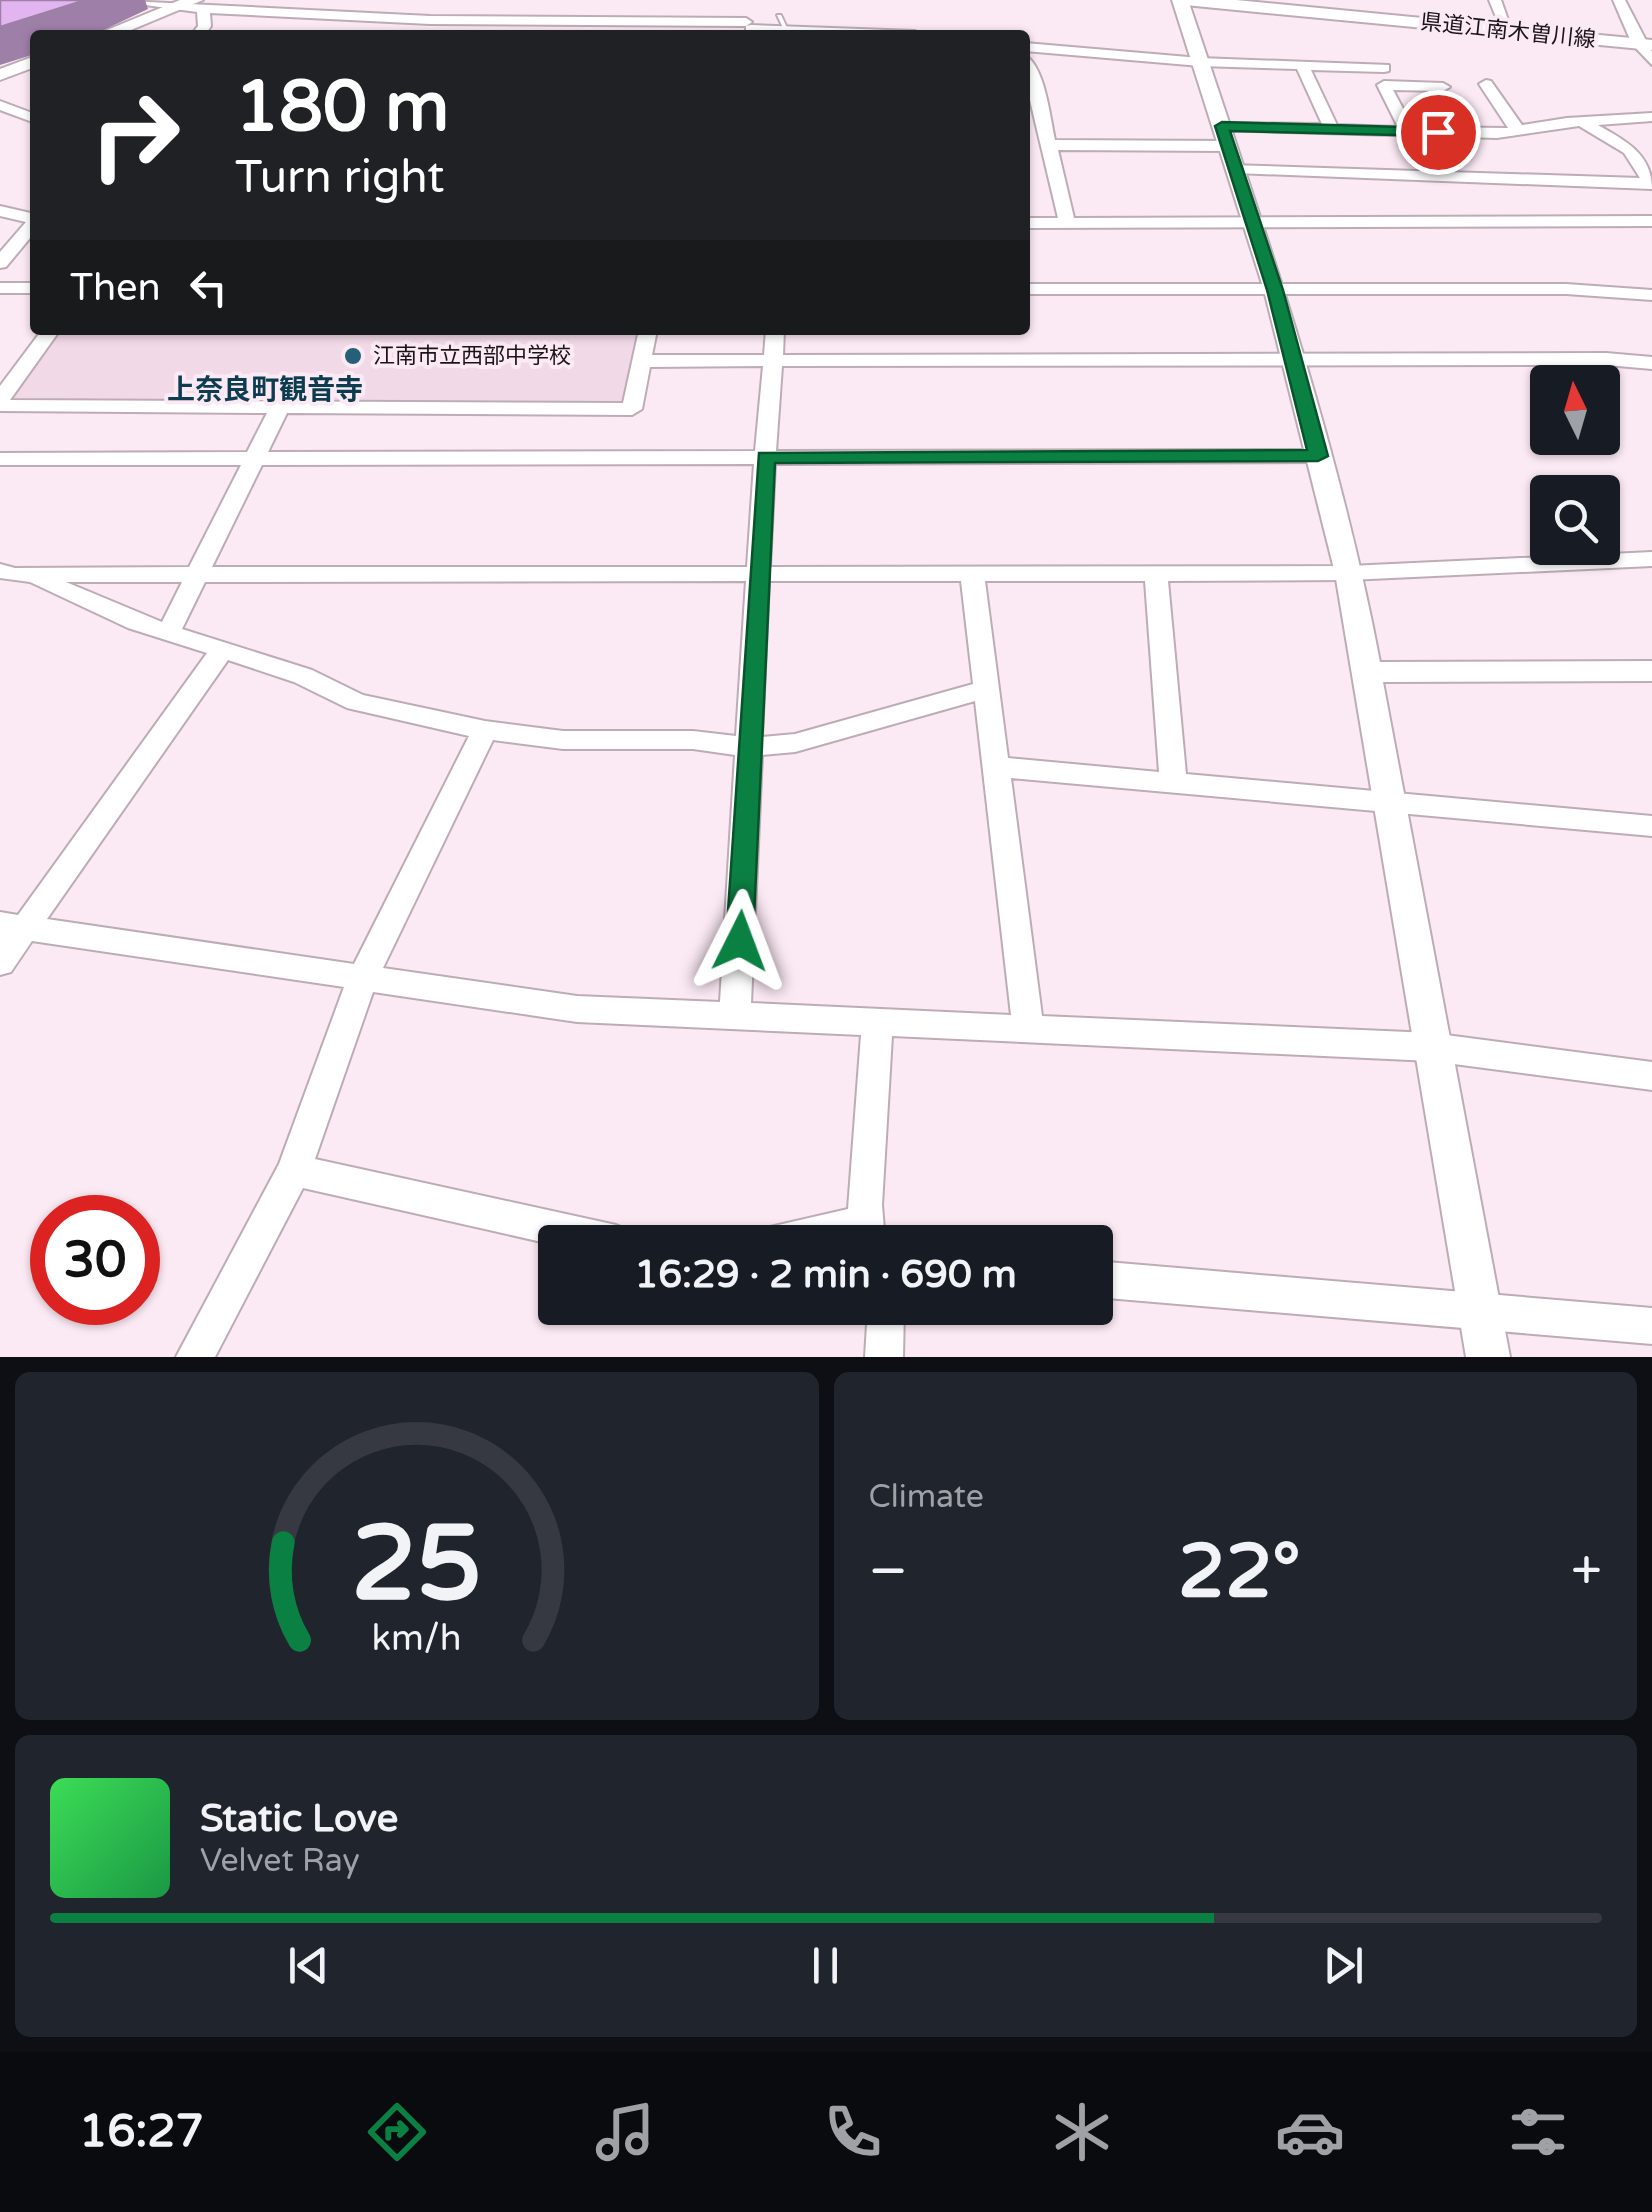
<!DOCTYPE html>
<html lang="en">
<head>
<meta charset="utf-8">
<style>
	body { margin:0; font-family:"Varela Round","Noto Sans JP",sans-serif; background:#20242c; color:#f1f3f6; height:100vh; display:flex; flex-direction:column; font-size:38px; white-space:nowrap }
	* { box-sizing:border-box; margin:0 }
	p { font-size:32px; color:#9ea1a6 }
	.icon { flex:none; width:55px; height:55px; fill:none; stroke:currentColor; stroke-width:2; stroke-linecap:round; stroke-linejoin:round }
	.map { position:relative; height:1357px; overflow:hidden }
	.details { display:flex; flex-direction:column; gap:15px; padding:15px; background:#0d0f14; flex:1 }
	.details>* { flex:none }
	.banner { position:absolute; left:30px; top:30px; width:1000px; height:305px; border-radius:10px; box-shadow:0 2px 8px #0004; background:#202124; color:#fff; overflow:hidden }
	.needle { width:65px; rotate:355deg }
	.buttons { position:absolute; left:1530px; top:365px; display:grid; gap:20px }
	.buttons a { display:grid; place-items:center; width:90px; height:90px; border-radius:10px; background:#171b24; box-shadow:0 2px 8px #0004; font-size:50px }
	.speed { position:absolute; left:30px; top:1195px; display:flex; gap:20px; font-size:50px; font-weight:700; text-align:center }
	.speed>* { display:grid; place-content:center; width:130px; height:130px; border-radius:50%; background:#171b24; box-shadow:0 2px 8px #0004; line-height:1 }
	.speed .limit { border:15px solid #d22; background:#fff; color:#111 }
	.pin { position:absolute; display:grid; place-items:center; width:85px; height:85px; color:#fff; margin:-42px; border:5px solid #fff; border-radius:50%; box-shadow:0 2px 10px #0007 }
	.me { position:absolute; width:110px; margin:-55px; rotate:3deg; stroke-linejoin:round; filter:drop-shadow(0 0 8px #0008) }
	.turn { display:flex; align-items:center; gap:35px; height:210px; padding:0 40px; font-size:45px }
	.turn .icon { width:130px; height:130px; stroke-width:2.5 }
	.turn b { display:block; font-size:70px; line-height:85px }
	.then { display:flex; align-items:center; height:95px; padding:0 40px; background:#0003; gap:20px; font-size:38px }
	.big { font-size:75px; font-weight:700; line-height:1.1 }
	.details .widget { flex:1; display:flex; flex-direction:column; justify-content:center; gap:15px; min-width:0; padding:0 35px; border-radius:15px; background:#20242c }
	.details .dial { align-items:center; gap:0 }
	.dial svg { height:260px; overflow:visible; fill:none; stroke:#363941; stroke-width:7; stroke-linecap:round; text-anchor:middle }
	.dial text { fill:#f1f3f6; stroke:none }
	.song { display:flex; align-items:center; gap:30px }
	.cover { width:120px; height:120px; border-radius:15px; background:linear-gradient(135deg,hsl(130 70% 55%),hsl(140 70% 35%)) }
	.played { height:10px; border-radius:5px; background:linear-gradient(90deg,#0b8043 75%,#363941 75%) }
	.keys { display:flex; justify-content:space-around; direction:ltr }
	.heat { display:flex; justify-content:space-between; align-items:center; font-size:55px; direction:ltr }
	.details .tiles { flex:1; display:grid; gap:15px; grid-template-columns:1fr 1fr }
	.widget:last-child { grid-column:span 2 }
	.trip { position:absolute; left:538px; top:1225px; width:575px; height:100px; border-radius:10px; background:#171b24; box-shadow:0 2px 8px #0004; font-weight:700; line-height:100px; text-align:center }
	.tabs { display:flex; height:160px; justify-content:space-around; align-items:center; background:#090b0e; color:#9ea1a6 }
	.tabs .icon { width:70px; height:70px }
	.tabs .current { color:#0b8043 }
	.tabs b { font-size:45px; color:#f1f3f6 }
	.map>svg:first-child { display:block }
</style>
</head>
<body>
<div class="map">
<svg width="1652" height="1357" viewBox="0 0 1652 1357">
	<rect width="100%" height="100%" fill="#fbe9f4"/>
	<!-- built -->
	<path fill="#f2d9e8" d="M56,330H639L625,405L9,399Z"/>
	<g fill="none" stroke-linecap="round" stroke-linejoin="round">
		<!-- service casing -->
		<g stroke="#bdacb6" stroke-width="4">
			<path id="service" d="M777,15H781L788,30H784Z"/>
		</g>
		<!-- minor casing -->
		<g stroke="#bdacb6" stroke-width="4">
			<path id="minor" d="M108,0L430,16L746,18L752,22L746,26L430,24L210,13L211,26L205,35H191L198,26L197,12Z
				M1489,0H1501L1513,34H1503Z
				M1613,0H1625L1652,52V65L1632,44Z
				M751,25L915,31L922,35L746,32V26Z
				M1025,43L1200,58L1389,65V71L1384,72L1311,70L1337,125L1398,127L1377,85L1384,81L1443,83L1450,87L1443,91L1393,90L1413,127L1508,128L1479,84L1486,80L1491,81L1522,125L1567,118L1652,113V121L1598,125C1626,141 1652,154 1652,189L1236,173L1228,168L1230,165L1640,178L1624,153L1579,126L1497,138L1222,130L1215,126L1217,123L1322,124L1297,69L1200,66L1025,51Z
				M1025,55C1045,67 1050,117 1055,140L1227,141L1235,146L1227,151L1058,150L1074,218L1652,216V226L1025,228V218H1058L1025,79Z
				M0,101L35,114V123L0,110Z
				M0,206L35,214V232L6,267L0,268V252L26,222L0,216Z
				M0,283H35V293H0Z
				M1025,284H1566L1652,290V300L1566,294H1025Z
				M42,330H60L10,400L623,403L639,330H657L652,355H764L766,330H784L783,355L1606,353L1652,357V369L1606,365L782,366L776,451L1318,450L1328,456L1318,462L775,464L770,567L1349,566L1652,552V566L1349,580L1168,581L1186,774L1652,816V836L1011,778L1042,1016L1431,1033L1652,1062V1090L1431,1061L892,1036L882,1205L885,1242H753L757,1230L848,1209L861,1035L577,1022L373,992L315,1159L616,1225L629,1230L633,1242L555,1245L303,1188L215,1357H176L279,1164L344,987L32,941L11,972L0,975V912L18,915L207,653L128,628L30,582L0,578V564L15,568L189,567L241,465H0V453L247,452L267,413L0,411V386ZM763,366L755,451L268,452L287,413L632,415L642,409L650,367ZM754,464L747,567H212L262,465ZM746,581L736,736L693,731H563L485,721L363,695L312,670L182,629L205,582ZM769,581H961L973,684L795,734L762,737ZM985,581H1145L1159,772L1008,758ZM66,582H182L162,622ZM228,660L294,682L347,708L469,736L354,964L47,919ZM975,701L1011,1015L751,1003L762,755L795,752ZM493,740L563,749H693L735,755L720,1002L577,996L383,968Z
				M1095,1261L1652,1308V1344L1095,1297Z
				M868,1308H904L903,1357H865Z"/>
		</g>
		<!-- tertiary casing -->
		<g stroke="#bdacb6" stroke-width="4">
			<path id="tertiary" d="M1172,0H1188C1261,218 1337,436 1380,662L1652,661V681L1383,682L1510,1357H1466L1335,573L1264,290Z"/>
		</g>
		<!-- secondary casing -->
		<g stroke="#bdacb6" stroke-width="4">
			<path id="secondary" d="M180,0H203L119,35H95Z
				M1177,0H1236L1652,40V50L1185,5Z
				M35,56V67L0,80V69Z"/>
		</g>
		<!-- service -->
		<use href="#service" fill="#fff" fill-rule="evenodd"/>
		<!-- minor -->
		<use href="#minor" fill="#fff" fill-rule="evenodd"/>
		<!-- tertiary -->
		<use href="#tertiary" fill="#fff" fill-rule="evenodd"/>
		<!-- secondary -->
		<use href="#secondary" fill="#fff" fill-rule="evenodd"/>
	</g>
	<!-- shaded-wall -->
	<path fill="#9e7fa8" d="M86,0H145L148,9L93,35H35V54L0,65V27Z"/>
	<!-- building -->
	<path fill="#e2b5f0" stroke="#9e7fa8" stroke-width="2.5" d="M0,0H86L0,27Z"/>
	<!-- route -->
	<path fill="#0b8043" stroke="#07532c" stroke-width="2.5" d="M1222,122L1438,128L1445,132L1438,136L1230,131L1283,290L1328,456L1318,461L775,463L753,941L749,949H730L726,941L759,453L1307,450L1267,290L1215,126Z"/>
	<!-- markers -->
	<circle fill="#265f78" stroke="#fbe9f4" stroke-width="4" cx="353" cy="356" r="10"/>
	<g text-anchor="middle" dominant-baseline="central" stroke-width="8" stroke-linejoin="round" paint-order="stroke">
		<!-- far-street labels -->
		<g font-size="22" fill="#1a1418" stroke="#fbe9f4">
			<text transform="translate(1508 31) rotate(6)">県道江南木曽川線</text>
		</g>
		<!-- far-poi labels -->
		<g font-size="22" fill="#1a1418" stroke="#fbe9f4" text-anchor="start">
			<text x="373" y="356">江南市立西部中学校</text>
		</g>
		<!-- far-quarter labels -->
		<g font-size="28" font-weight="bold" fill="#0c3c50" stroke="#fbe9f4">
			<text x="265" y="390">上奈良町観音寺</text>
		</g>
	</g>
</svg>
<div class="buttons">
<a><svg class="needle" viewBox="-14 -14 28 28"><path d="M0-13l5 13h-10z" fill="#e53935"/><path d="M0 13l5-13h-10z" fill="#9ea1a6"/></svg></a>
<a><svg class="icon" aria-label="search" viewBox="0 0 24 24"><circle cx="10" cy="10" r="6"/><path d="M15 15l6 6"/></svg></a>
</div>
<div class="speed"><div class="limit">30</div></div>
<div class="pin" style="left:1438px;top:132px;background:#d93025"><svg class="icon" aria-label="arrive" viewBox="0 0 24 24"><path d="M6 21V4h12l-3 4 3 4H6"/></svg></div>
<svg class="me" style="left:740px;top:941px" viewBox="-20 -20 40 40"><path d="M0-17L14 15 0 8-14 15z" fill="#0b8043" stroke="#fff" stroke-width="4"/></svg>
<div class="trip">16:29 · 2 min · 690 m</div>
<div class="banner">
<div class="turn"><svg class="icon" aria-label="right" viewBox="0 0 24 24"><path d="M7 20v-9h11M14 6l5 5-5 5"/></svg><div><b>180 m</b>Turn right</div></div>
<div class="then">Then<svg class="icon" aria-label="left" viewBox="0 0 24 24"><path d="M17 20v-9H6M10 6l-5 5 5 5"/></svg></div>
</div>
</div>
<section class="details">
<div class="tiles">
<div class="widget dial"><svg viewBox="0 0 100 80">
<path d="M14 69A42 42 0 1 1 86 69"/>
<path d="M14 69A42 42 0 0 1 9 39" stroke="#0b8043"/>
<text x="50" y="56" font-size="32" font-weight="700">25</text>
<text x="50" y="72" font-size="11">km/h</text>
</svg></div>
<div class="widget"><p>Climate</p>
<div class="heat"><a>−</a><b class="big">22°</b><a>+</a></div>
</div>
<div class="widget">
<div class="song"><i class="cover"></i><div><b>Static Love</b><p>Velvet Ray</p></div></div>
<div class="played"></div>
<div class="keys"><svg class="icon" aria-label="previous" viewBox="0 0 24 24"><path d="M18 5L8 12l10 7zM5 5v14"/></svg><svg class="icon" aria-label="pause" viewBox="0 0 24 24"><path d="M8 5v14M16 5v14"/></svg><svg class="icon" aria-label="next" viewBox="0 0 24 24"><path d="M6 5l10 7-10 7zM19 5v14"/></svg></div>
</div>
</div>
</section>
<nav class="tabs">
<b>16:27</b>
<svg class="icon current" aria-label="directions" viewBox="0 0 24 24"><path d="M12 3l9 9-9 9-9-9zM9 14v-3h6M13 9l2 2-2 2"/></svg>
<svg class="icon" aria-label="music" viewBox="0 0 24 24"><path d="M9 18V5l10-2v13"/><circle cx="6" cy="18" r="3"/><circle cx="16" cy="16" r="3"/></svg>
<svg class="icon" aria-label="phone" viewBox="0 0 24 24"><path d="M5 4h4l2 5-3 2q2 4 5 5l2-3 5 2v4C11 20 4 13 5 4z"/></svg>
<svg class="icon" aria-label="climate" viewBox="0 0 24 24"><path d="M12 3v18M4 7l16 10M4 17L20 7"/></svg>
<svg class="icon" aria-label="car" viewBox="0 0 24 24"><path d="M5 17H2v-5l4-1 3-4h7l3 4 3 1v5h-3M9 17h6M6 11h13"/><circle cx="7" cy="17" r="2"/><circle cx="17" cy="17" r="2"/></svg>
<svg class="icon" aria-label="filters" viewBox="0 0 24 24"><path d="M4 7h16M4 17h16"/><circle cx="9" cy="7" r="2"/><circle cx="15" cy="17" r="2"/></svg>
</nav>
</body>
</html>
